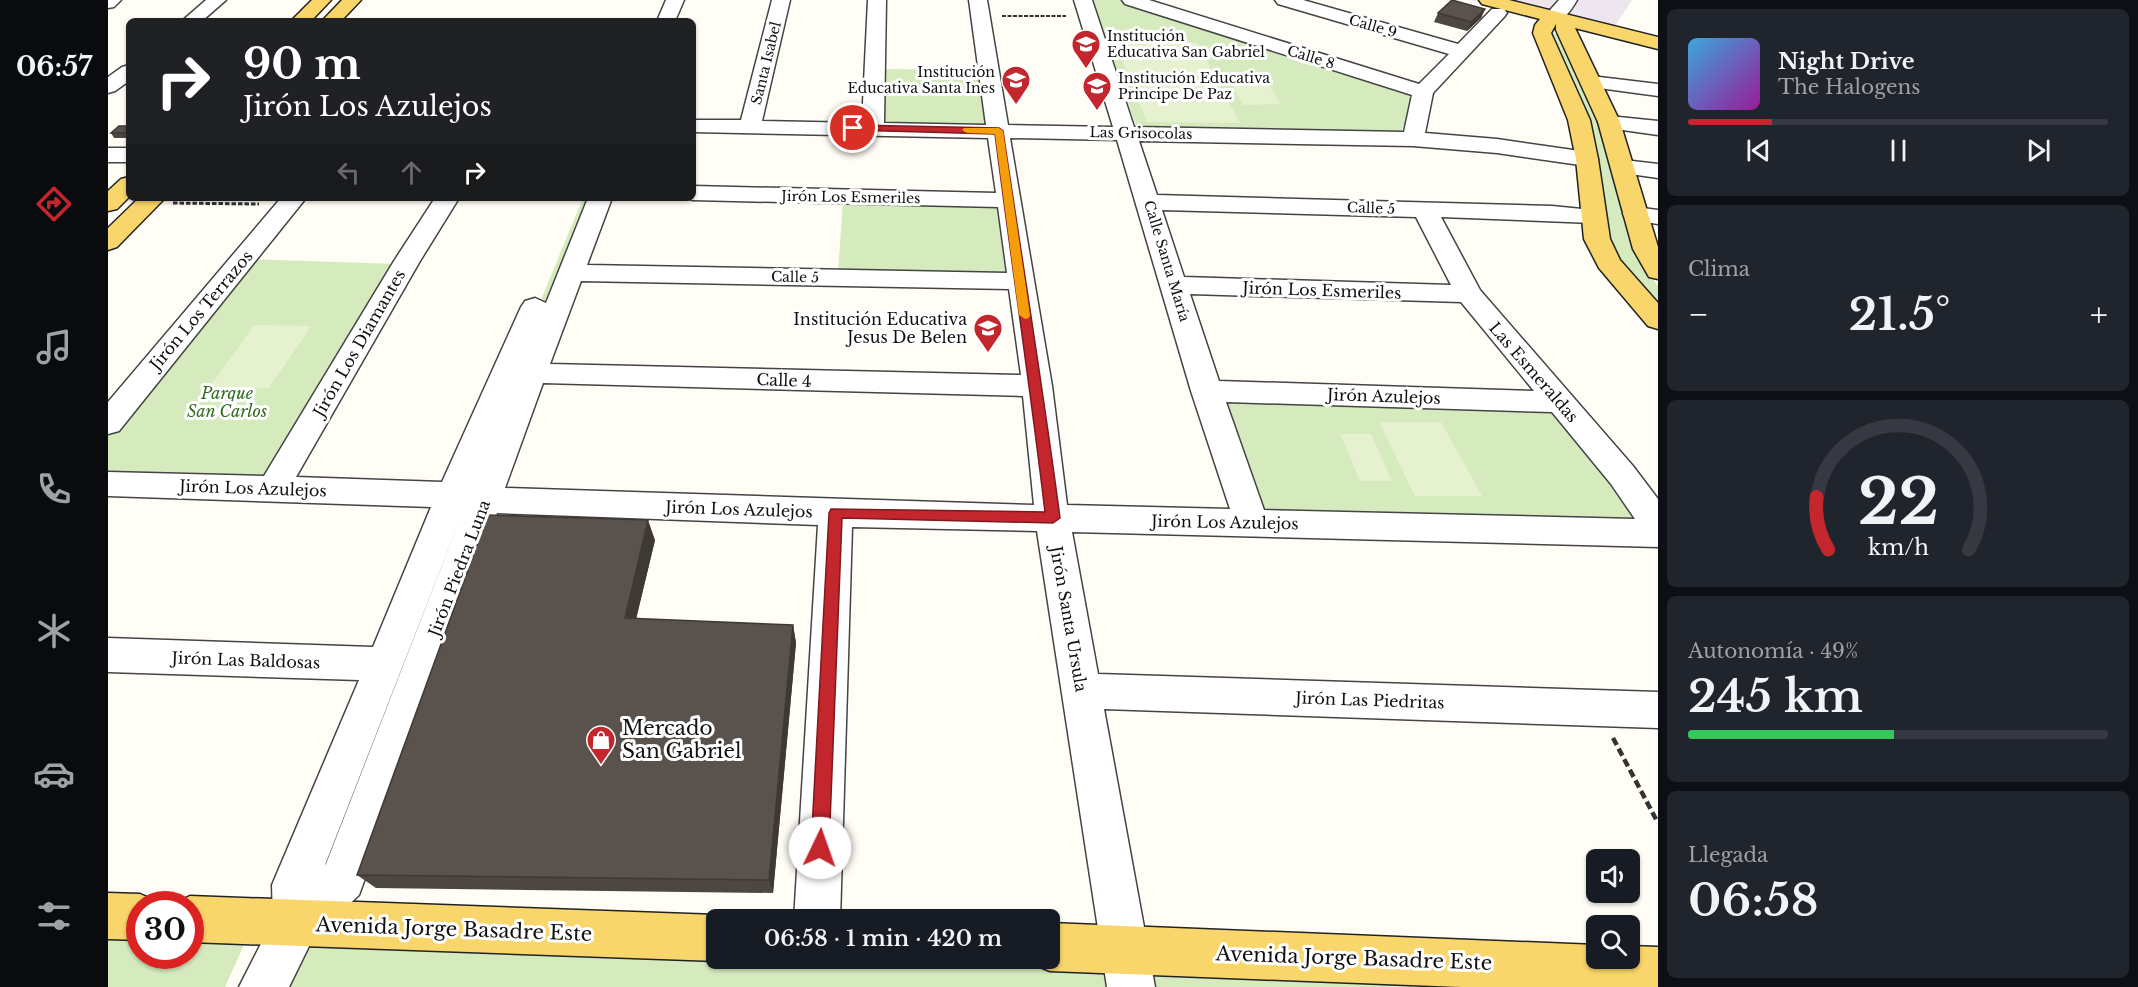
<!DOCTYPE html>
<html lang="es">
<head>
<meta charset="utf-8">
<style>
	body { margin:0; font-family:"Libre Baskerville",serif; background:#20242c; color:#f1f3f6; height:100vh; display:flex; flex-direction:column; font-size:22px; white-space:nowrap }
	* { box-sizing:border-box; margin:0 }
	p { font-size:20px; color:#9ea1a6 }
	.icon { flex:none; width:33px; height:33px; fill:none; stroke:currentColor; stroke-width:2; stroke-linecap:round; stroke-linejoin:round }
	.map { position:relative; flex:1; overflow:hidden }
	.side { display:flex; flex-direction:column; gap:9px; padding:9px; background:#0d0f14; width:480px }
	.side>* { flex:none }
	.top-card { position:absolute; left:18px; top:18px; width:570px; height:183px; border-radius:9px; box-shadow:0 2px 4px #0004; background:#202124; color:#fff; overflow:hidden }
	.tools { position:absolute; left:1478px; top:849px; display:grid; gap:12px }
	.tools a { display:grid; place-items:center; width:54px; height:54px; border-radius:9px; background:#171b24; box-shadow:0 2px 4px #0004; font-size:30px }
	.speed { position:absolute; left:18px; top:891px; display:flex; gap:12px; font-size:30px; font-weight:700; text-align:center }
	.speed>* { display:grid; place-content:center; width:78px; height:78px; border-radius:50%; background:#171b24; box-shadow:0 2px 4px #0004; line-height:1 }
	.speed .limit { border:9px solid #d22; background:#fff; color:#111 }
	.pin { position:absolute; display:grid; place-items:center; width:51px; height:51px; color:#fff; margin:-26px; border:3px solid #fff; border-radius:50%; box-shadow:0 2px 6px #0007 }
	.me { position:absolute; width:66px; margin:-33px; rotate:3deg; stroke-linejoin:round; filter:drop-shadow(0 0 4px #0008) }
	.turn { display:flex; align-items:center; gap:21px; height:126px; padding:0 18px; font-size:27px }
	.turn .icon { width:78px; height:78px; stroke-width:2.5 }
	.turn b { display:block; font-size:42px; line-height:51px }
	.lanes { display:flex; align-items:center; height:57px; padding:0 18px; background:#0003; justify-content:center; gap:30px; direction:ltr }
	.lanes .off { opacity:.35 }
	.big { font-size:45px; font-weight:600; line-height:1.1 }
	.side .tile { flex:1; display:flex; flex-direction:column; justify-content:center; gap:9px; min-width:0; padding:0 21px; border-radius:9px; background:#20242c }
	.side .dial { align-items:center; gap:0 }
	.dial svg { height:156px; overflow:visible; fill:none; stroke:#363941; stroke-width:7; stroke-linecap:round; text-anchor:middle }
	.dial text { fill:#f1f3f6; stroke:none }
	.song { display:flex; align-items:center; gap:18px }
	.cover { width:72px; height:72px; border-radius:9px; background:linear-gradient(135deg,hsl(200 70% 55%),hsl(300 70% 35%)) }
	.played { height:6px; border-radius:3px; background:linear-gradient(90deg,#c4262e 20%,#363941 20%) }
	.keys { display:flex; justify-content:space-around; direction:ltr }
	.heat { display:flex; justify-content:space-between; align-items:center; font-size:33px; direction:ltr }
	.charge { height:9px; border-radius:4px; background:linear-gradient(90deg,#34c759 49%,#363941 0) }
	.trip { position:absolute; left:598px; top:909px; width:354px; height:60px; border-radius:9px; background:#171b24; box-shadow:0 2px 4px #0004; font-weight:600; line-height:60px; text-align:center }
	main { display:flex; flex:1; min-height:0 }
	.tab-bar { display:flex; flex-direction:column; width:108px; justify-content:space-around; align-items:center; background:#090b0e; color:#9ea1a6 }
	.tab-bar .icon { width:42px; height:42px }
	.tab-bar .current { color:#c4262e }
	.tab-bar b { font-size:27px; color:#f1f3f6 }
	.map>svg:first-child { display:block }
</style>
</head>
<body>
<main>
<nav class="tab-bar">
<b>06:57</b>
<svg class="icon current" aria-label="directions" viewBox="0 0 24 24"><path d="M12 3l9 9-9 9-9-9zM9 14v-3h6M13 9l2 2-2 2"/></svg>
<svg class="icon" aria-label="music" viewBox="0 0 24 24"><path d="M9 18V5l10-2v13"/><circle cx="6" cy="18" r="3"/><circle cx="16" cy="16" r="3"/></svg>
<svg class="icon" aria-label="phone" viewBox="0 0 24 24"><path d="M5 4h4l2 5-3 2q2 4 5 5l2-3 5 2v4C11 20 4 13 5 4z"/></svg>
<svg class="icon" aria-label="climate" viewBox="0 0 24 24"><path d="M12 3v18M4 7l16 10M4 17L20 7"/></svg>
<svg class="icon" aria-label="car" viewBox="0 0 24 24"><path d="M5 17H2v-5l4-1 3-4h7l3 4 3 1v5h-3M9 17h6M6 11h13"/><circle cx="7" cy="17" r="2"/><circle cx="17" cy="17" r="2"/></svg>
<svg class="icon" aria-label="filters" viewBox="0 0 24 24"><path d="M4 7h16M4 17h16"/><circle cx="9" cy="7" r="2"/><circle cx="15" cy="17" r="2"/></svg>
</nav>
<div class="map">
<svg width="1550" height="987" viewBox="0 0 1550 987">
	<rect width="100%" height="100%" fill="#fffdf5"/>
	<!-- industrial -->
	<path fill="#eee6ef" d="M1361,0H1524L1507,26Z"/>
	<!-- green -->
	<path fill="#d5ebbd" d="M984,0H1012L1309,93L1292,134L1029,128Z
		M1443,32L1452,36L1494,129L1520,238L1529,257L1550,286V310L1504,255L1439,33Z
		M776,69L871,70L881,125L775,123Z
		M475,198H484L372,476L362,472Z
		M735,201L888,203L898,276L730,272Z
		M142,259L289,264L159,478L0,474V434Z
		M1109,397L1454,407L1547,524L1148,514Z
		M0,928L31,929L32,956H82L83,931L133,932L135,947L117,987H0Z
		M199,934L609,958H923L998,961L1004,987H175Z
		M1036,966L1550,987H1040Z"/>
	<!-- pitch -->
	<path fill="#e6f2cf" d="M1006,39L1089,43L1132,123L1039,122Z
		M1119,75H1155L1173,104L1135,105Z
		M146,325L203,326L161,388H101Z
		M1271,422H1333L1374,496H1307Z
		M1232,434H1263L1284,481H1252Z"/>
	<g fill="none" stroke-linecap="round" stroke-linejoin="round">
		<!-- minor casing -->
		<g stroke="#444" stroke-width="3">
			<path id="minor" d="M0,0H13L6,7L0,8Z
				M98,0H118L94,21H74Z
				M558,0H576L567,21H549Z
				M664,0H682L654,121L754,123L760,0H778L776,123L878,125L861,0H879L900,125L1005,127L966,0H984L1026,127L1296,132L1304,95L1017,4L1014,0H1041L1311,84L1341,54L1170,4L1167,0H1195L1350,44L1384,9H1396L1399,13L1396,17L1325,93L1317,133L1389,139L1479,152L1487,154L1490,159L1487,164L1479,166L1389,153L1305,146L1031,141L1049,195L1444,206L1494,211L1497,216L1494,221L1485,223L1333,217L1372,290L1525,466L1550,499V547L964,532L990,674L1550,692V728L996,709L1047,987H999L929,531L744,527L732,920H686L710,525L389,513L251,895L204,940L181,987H131L165,920L164,885L251,680L0,672V638L265,647L323,507L0,496V472L156,476L286,261L327,198H351L312,261L188,477L334,482L413,307L417,301L427,298L438,303L480,198H504L479,265L899,273L890,207L585,200L577,198H585V186L888,193L880,138L585,132V120H633ZM902,138L1009,140L1083,391L1122,509L959,505L944,386ZM1054,210L1308,217L1343,285L1076,277ZM473,281L901,289L913,375L442,364ZM1082,294L1353,302L1426,391L1111,381ZM435,383L915,396L926,505L397,488ZM1118,402L1444,412L1503,484L1527,519L1156,510ZM356,509L218,864L217,865Z
				M1451,0H1469C1462,12 1453,26 1438,22L1435,18Z
				M21,65V81L7,91L0,93V77L14,67Z
				M1483,76L1550,84V96L1476,86L1473,82L1476,78Z
				M1501,116L1550,121V135L1493,127L1490,122L1493,117Z
				M0,148H21V162H0Z
				M1516,160L1550,164V178L1508,172L1505,167L1508,162Z
				M173,198H198L11,431L0,434V402Z
				M1527,207L1550,210V224L1518,219L1515,214L1518,209Z"/>
		</g>
		<!-- major casing -->
		<g stroke="#222" stroke-width="3">
			<path id="major" d="M204,0H223L203,21H183Z
				M234,0H253L233,21H214Z
				M1371,0H1401L1550,37V49L1467,28L1512,122L1550,247V279L1541,277L1525,249L1490,122L1448,30V24L1443,33L1482,120L1490,159L1502,239L1512,260L1550,303V329L1540,326L1491,268L1476,239L1468,159L1460,120L1425,33L1427,25L1432,19L1374,4Z
				M21,177V197L9,209L0,211V191L13,179Z
				M31,198H57L9,247L0,250V228Z
				M0,893L32,894L48,901L50,904H32V940L0,939Z
				M82,896L609,915L621,920H609V958H616L609,961L82,942V904H65Z
				M942,923L1488,945V958H1521V946L1550,947V987H1353L942,971L925,964L923,958H942Z"/>
		</g>
		<!-- path-far2 -->
		<path stroke="#333" stroke-width="2" stroke-dasharray="4 1.5" stroke-linecap="butt" d="M894,16H958"/>
		<!-- path-far1 -->
		<path stroke="#333" stroke-width="3" stroke-dasharray="4.5 2" stroke-linecap="butt" d="M65,203L151,204"/>
		<!-- path -->
		<path stroke="#333" stroke-width="4.5" stroke-dasharray="8 4" stroke-linecap="butt" d="M1505,738L1550,823"/>
		<!-- minor -->
		<use href="#minor" fill="#fff" fill-rule="evenodd"/>
		<!-- major -->
		<use href="#major" fill="#f9d66b" fill-rule="evenodd"/>
	</g>
	<!-- wall -->
	<path fill="#4d4742" d="M1377,9L1373,18L1359,31L1326,22L1330,13Z
		M21,126V138H6L3,133Z
		M547,540L528,619L685,625L688,643L665,893L268,888L249,875Z"/>
	<!-- shaded-wall -->
	<path fill="#3f3936" d="M1377,9L1373,18L1359,31L1363,22Z
		M540,520L547,540L524,636L517,618Z
		M685,625L688,643L665,893L661,880Z"/>
	<!-- building -->
	<path fill="#5a524d" stroke="#3f3936" stroke-width="1.5" d="M1344,0L1377,9L1363,22L1330,13Z
		M11,126H21V133H3Z
		M380,515L540,520L517,618L685,625L661,880L249,875Z"/>
	<!-- route -->
	<path fill="#c4262e" stroke="#7f191e" stroke-width="1.5" d="M745,125L891,128L895,131C914,260 935,388 952,518L945,523L734,518L721,848L719,854L712,857L706,854L703,848L721,513L723,509L937,512C922,385 903,260 887,134L742,130V126Z"/>
	<!-- slow -->
	<path fill="#f59e0b" d="M856,128H891L895,131L922,315L921,318L917,319L911,315L887,134L859,133L854,130Z"/>
	<!-- icons -->
	<defs>
		<g id="school-pin" transform="scale(1.5)"><path d="M0 17L-7.5 6A9.5 9.5 0 1 1 7.5 6Z" fill="#c4262e" stroke="#fff"/><path d="M0-5L7-2L0 1L-7-2ZM-4 1L0 2.5L4 1V4Q0 6-4 4Z" fill="#fff"/></g>
		<g id="shop-pin" transform="scale(1.5)"><path d="M0 17L-7.5 6A9.5 9.5 0 1 1 7.5 6Z" fill="#c4262e" stroke="#fff"/><path d="M-5-2.5h2.3a2.7 3.5 0 0 1 5.4 0H5L5.5 6h-11ZM-1.5-2.5h3a1.5 2.3 0 0 0-3 0Z" fill="#fff"/></g>
	</defs>
	<g fill-rule="evenodd">
		<use href="#school-pin" x="978" y="44"/>
		<use href="#school-pin" x="908" y="80"/>
		<use href="#school-pin" x="989" y="86"/>
		<use href="#school-pin" x="880" y="328"/>
		<use href="#shop-pin" x="493" y="740"/>
	</g>
	<g text-anchor="middle" dominant-baseline="central" stroke-width="6" stroke-linejoin="round" paint-order="stroke">
		<!-- far-street labels -->
		<g font-size="14" fill="#111" stroke="#fff">
			<text transform="translate(1265 26) rotate(16)">Calle 9</text>
			<text transform="translate(1203 57) rotate(17)">Calle 8</text>
			<text transform="translate(658 63) rotate(-76)">Santa Isabel</text>
			<text transform="translate(1033 133) rotate(1)">Las Grisocolas</text>
			<text transform="translate(743 197) rotate(1)">Jirón Los Esmeriles</text>
			<text transform="translate(1263 208) rotate(2)">Calle 5</text>
			<text transform="translate(1059 261) rotate(73)">Calle Santa María</text>
			<text transform="translate(687 277) rotate(1)">Calle 5</text>
		</g>
		<!-- far-poi labels -->
		<g font-size="14" fill="#111" stroke="#fff" text-anchor="start">
			<text x="999" y="36">Institución<tspan x="999" dy="16">Educativa San Gabriel</tspan></text>
			<text x="887" y="72" text-anchor="end">Institución<tspan x="887" dy="16">Educativa Santa Ines</tspan></text>
			<text x="1010" y="78">Institución Educativa<tspan x="1010" dy="16">Principe De Paz</tspan></text>
		</g>
		<!-- street labels -->
		<g font-size="16" fill="#111" stroke="#fff">
			<text transform="translate(1214 290) rotate(2)">Jirón Los Esmeriles</text>
			<text transform="translate(93 310) rotate(-50)">Jirón Los Terrazos</text>
			<text transform="translate(251 343) rotate(-60)">Jirón Los Diamantes</text>
			<text transform="translate(1426 372) rotate(49)">Las Esmeraldas</text>
			<text transform="translate(676 380) rotate(2)">Calle 4</text>
			<text transform="translate(1276 396) rotate(2)">Jirón Azulejos</text>
			<text transform="translate(145 488) rotate(2)">Jirón Los Azulejos</text>
			<text transform="translate(631 509) rotate(2)">Jirón Los Azulejos</text>
			<text transform="translate(1117 522) rotate(1)">Jirón Los Azulejos</text>
			<text transform="translate(351 568) rotate(-69)">Jirón Piedra Luna</text>
			<text transform="translate(961 619) rotate(80)">Jirón Santa Ursula</text>
			<text transform="translate(138 660) rotate(2)">Jirón Las Baldosas</text>
			<text transform="translate(1262 700) rotate(2)">Jirón Las Piedritas</text>
		</g>
		<!-- poi labels -->
		<g font-size="16" fill="#111" stroke="#fff" text-anchor="end">
			<text x="859" y="319">Institución Educativa<tspan x="859" dy="18">Jesus De Belen</tspan></text>
		</g>
		<!-- park labels -->
		<g font-size="16" font-style="italic" fill="#2f6b1f" stroke="#fff">
			<text x="119" y="393">Parque<tspan x="119" dy="18">San Carlos</tspan></text>
		</g>
		<!-- near-poi labels -->
		<g font-size="20" fill="#111" stroke="#fff" text-anchor="start">
			<text x="514" y="728">Mercado<tspan x="514" dy="23">San Gabriel</tspan></text>
		</g>
		<!-- near-street labels -->
		<g font-size="20" fill="#111" stroke="#fff">
			<text transform="translate(346 929) rotate(2)">Avenida Jorge Basadre Este</text>
			<text transform="translate(1246 958) rotate(2)">Avenida Jorge Basadre Este</text>
		</g>
	</g>
</svg>
<div class="tools">
<a><svg class="icon" aria-label="sound" viewBox="0 0 24 24"><path d="M4 9h4l5-4v14l-5-4H4zM17 9q2 3 0 6"/></svg></a>
<a><svg class="icon" aria-label="search" viewBox="0 0 24 24"><circle cx="10" cy="10" r="6"/><path d="M15 15l6 6"/></svg></a>
</div>
<div class="speed"><div class="limit">30</div></div>
<div class="pin" style="left:745px;top:128px;background:#d93025"><svg class="icon" aria-label="arrive" viewBox="0 0 24 24"><path d="M6 21V4h12l-3 4 3 4H6"/></svg></div>
<svg class="me" style="left:712px;top:848px" viewBox="-20 -20 40 40"><circle r="19" fill="#fff"/><path d="M0-13L10 11 0 6-10 11z" fill="#c4262e"/></svg>
<div class="trip">06:58 · 1 min · 420 m</div>
<div class="top-card">
<div class="turn"><svg class="icon" aria-label="right" viewBox="0 0 24 24"><path d="M7 20v-9h11M14 6l5 5-5 5"/></svg><div><b>90 m</b>Jirón Los Azulejos</div></div>
<div class="lanes"><svg class="icon off" aria-label="left" viewBox="0 0 24 24"><path d="M17 20v-9H6M10 6l-5 5 5 5"/></svg><svg class="icon off" aria-label="ahead" viewBox="0 0 24 24"><path d="M12 20V5M6 11l6-6 6 6"/></svg><svg class="icon" aria-label="right" viewBox="0 0 24 24"><path d="M7 20v-9h11M14 6l5 5-5 5"/></svg></div>
</div>
</div>
<section class="side">
<div class="tile">
<div class="song"><i class="cover"></i><div><b>Night Drive</b><p>The Halogens</p></div></div>
<div class="played"></div>
<div class="keys"><svg class="icon" aria-label="previous" viewBox="0 0 24 24"><path d="M18 5L8 12l10 7zM5 5v14"/></svg><svg class="icon" aria-label="pause" viewBox="0 0 24 24"><path d="M8 5v14M16 5v14"/></svg><svg class="icon" aria-label="next" viewBox="0 0 24 24"><path d="M6 5l10 7-10 7zM19 5v14"/></svg></div>
</div>
<div class="tile"><p>Clima</p>
<div class="heat"><a>−</a><b class="big">21.5°</b><a>+</a></div>
</div>
<div class="tile dial"><svg viewBox="0 0 100 80">
<path d="M14 69A42 42 0 1 1 86 69"/>
<path d="M14 69A42 42 0 0 1 8 42" stroke="#c4262e"/>
<text x="50" y="56" font-size="32" font-weight="700">22</text>
<text x="50" y="72" font-size="11">km/h</text>
</svg></div>
<div class="tile"><p>Autonomía · 49%</p><b class="big">245 km</b><div class="charge"></div></div>
<div class="tile"><p>Llegada</p><b class="big">06:58</b></div>
</section>
</main>
</body>
</html>
